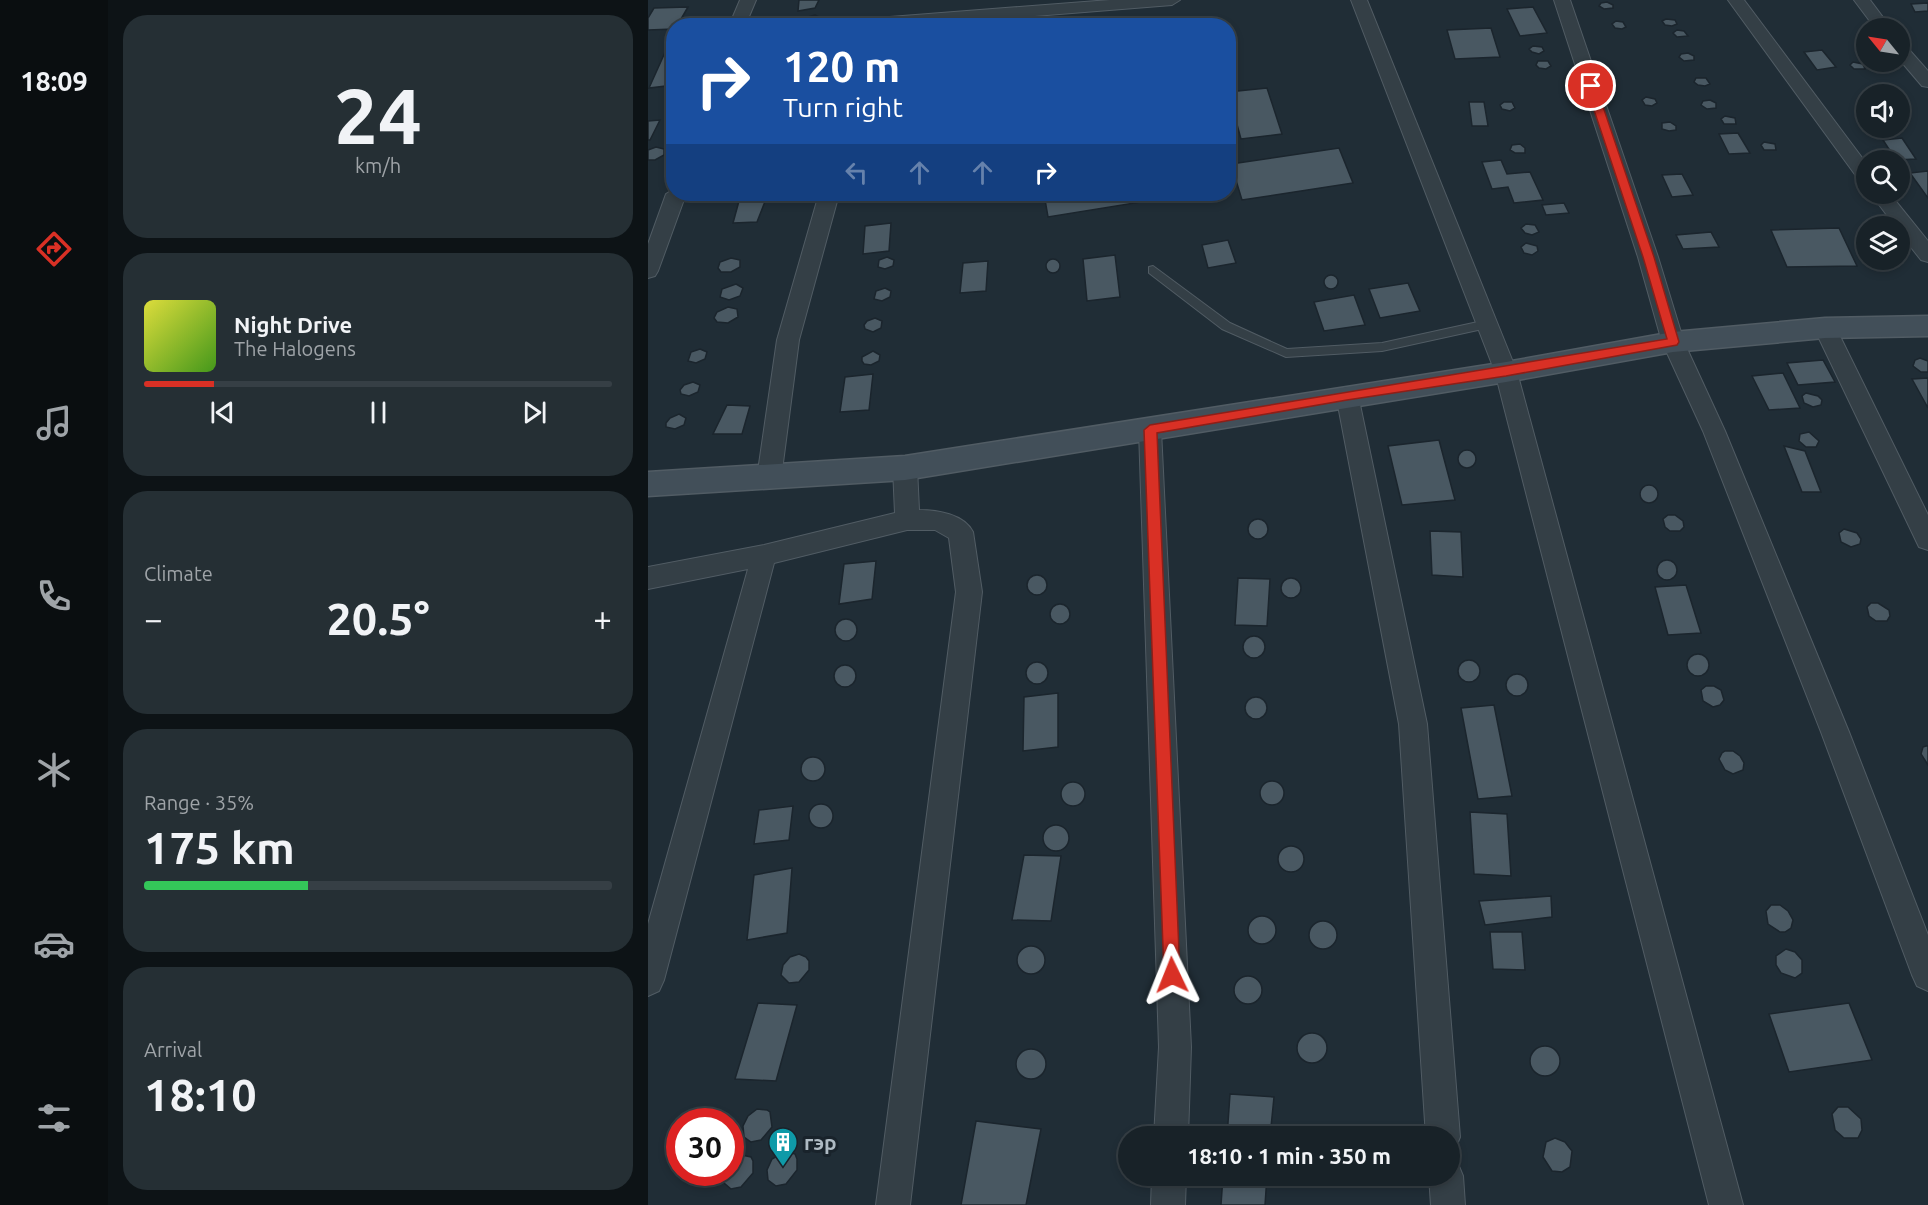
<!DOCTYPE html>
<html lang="en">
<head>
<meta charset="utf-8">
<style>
	body { margin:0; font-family:Ubuntu,sans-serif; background:#252f34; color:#f1f3f6; height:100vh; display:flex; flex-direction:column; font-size:22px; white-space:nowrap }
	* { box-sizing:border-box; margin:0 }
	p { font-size:20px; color:#9fa4a8 }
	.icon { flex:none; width:33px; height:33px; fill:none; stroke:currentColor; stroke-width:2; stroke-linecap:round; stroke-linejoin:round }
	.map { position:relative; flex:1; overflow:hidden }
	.drawer { display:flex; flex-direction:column; gap:15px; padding:15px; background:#0d1316; width:540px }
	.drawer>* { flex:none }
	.hud { position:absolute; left:18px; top:18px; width:570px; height:183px; border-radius:24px; box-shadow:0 3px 9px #0003,0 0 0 2px #363f45; background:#1a4fa0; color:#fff; overflow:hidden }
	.needle { width:39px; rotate:300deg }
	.buttons { position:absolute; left:1208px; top:18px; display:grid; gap:12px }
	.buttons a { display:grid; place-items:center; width:54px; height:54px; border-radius:50%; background:#182228; box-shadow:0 3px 9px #0003,0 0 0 2px #363f45; font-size:30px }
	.speed { position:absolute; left:18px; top:1108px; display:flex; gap:12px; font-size:30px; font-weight:700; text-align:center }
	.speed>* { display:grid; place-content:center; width:78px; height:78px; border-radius:50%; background:#182228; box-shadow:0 3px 9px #0003,0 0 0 2px #363f45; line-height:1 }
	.speed .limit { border:9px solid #d22; background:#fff; color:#111 }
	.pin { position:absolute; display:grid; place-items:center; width:51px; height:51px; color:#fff; margin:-26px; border:3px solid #fff; border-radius:50%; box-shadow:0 2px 6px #0007 }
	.me { position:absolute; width:66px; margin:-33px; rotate:358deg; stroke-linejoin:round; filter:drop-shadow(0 0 4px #0008) }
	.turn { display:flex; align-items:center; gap:21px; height:126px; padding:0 18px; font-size:27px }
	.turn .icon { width:78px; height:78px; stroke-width:2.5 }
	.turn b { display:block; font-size:42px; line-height:51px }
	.lanes { display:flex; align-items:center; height:57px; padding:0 18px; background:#0003; justify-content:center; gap:30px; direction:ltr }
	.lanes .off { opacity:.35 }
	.big { font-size:45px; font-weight:700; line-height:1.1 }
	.drawer .widget { flex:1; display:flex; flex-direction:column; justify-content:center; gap:9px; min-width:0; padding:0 21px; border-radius:24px; background:#252f34 }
	.drawer .dial { align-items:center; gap:0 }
	.dial b { font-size:78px; line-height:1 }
	.song { display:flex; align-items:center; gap:18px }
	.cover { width:72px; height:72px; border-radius:9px; background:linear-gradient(135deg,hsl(60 70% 55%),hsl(100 70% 35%)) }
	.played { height:6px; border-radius:3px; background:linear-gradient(90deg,#d93025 15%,#363f45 15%) }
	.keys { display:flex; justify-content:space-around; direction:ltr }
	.heat { display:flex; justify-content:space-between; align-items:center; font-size:33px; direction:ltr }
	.charge { height:9px; border-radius:4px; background:linear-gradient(90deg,#34c759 35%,#363f45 0) }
	.trip { position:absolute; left:470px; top:1126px; width:342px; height:60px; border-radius:30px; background:#182228; box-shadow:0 3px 9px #0003,0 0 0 2px #363f45; font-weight:700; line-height:60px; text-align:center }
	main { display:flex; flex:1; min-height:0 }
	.tab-bar { display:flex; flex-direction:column; width:108px; justify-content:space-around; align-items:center; background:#0a0e10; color:#9fa4a8 }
	.tab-bar .icon { width:42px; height:42px }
	.tab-bar .active { color:#d93025 }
	.tab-bar b { font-size:27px; color:#f1f3f6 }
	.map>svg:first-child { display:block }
</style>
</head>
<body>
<main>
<nav class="tab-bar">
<b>18:09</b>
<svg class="icon active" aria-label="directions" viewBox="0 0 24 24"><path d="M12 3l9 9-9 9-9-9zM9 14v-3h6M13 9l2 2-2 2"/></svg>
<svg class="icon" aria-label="music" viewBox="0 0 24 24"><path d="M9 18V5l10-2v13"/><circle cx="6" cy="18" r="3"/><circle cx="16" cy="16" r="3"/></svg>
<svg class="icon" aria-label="phone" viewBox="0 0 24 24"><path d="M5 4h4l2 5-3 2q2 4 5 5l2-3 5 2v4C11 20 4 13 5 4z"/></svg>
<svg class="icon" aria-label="climate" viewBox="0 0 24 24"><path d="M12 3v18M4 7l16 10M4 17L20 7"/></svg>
<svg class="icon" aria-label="car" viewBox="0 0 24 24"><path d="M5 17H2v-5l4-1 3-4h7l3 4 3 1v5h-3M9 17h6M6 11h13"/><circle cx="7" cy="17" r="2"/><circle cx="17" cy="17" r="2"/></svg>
<svg class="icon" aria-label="filters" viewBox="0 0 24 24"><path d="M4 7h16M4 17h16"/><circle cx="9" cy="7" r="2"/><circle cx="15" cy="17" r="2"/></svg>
</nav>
<section class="drawer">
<div class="widget dial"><b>24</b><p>km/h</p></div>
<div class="widget">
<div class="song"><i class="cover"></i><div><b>Night Drive</b><p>The Halogens</p></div></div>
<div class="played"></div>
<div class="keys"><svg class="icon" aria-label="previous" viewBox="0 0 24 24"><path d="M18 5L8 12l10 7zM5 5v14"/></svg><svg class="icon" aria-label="pause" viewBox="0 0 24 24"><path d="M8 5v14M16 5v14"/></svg><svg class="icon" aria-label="next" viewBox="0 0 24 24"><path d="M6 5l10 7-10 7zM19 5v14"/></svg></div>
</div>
<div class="widget"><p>Climate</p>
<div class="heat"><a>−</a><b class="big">20.5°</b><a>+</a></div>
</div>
<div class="widget"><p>Range · 35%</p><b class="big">175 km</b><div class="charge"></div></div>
<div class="widget"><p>Arrival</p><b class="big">18:10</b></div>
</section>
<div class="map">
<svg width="1280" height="1205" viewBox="0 0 1280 1205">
	<rect width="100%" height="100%" fill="#202d36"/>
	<!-- building -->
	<path fill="#495862" stroke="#1b252d" stroke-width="1.5" d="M151,0H171L167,8L150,11Z
		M959,2L965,5V8L956,9L951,6L953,3Z
		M1280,3V11L1267,12L1263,4Z
		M40,7L29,26H26V29L0,30V18L6,8Z
		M885,7L899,33L872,36L859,9Z
		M167,15L173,18L171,22L163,25L156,23V18Z
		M1018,19L1027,20L1029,24L1024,26L1017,25L1014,21Z
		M968,21L975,22L978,27L974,29L967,28L964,24Z
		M843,28L852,57L807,59L799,30Z
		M1029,30L1036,31L1040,36L1029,37L1025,33Z
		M885,46L894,47L896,51L891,54L884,52L881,49Z
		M19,48H26V85L1,88Z
		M1174,50L1188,67L1169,70L1156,52Z
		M1040,53L1046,56V60L1036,61L1031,57L1033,54Z
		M890,61H900L903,66L898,69L891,68L888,65Z
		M1205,62L1215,64L1217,69H1206L1202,65Z
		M1048,78H1058L1062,84L1057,86L1050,85L1046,82Z
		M619,88L634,134L593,139L580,92Z
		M998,97L1007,99L1009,103L1004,106L997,105L994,100Z
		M1062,100L1068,103V108L1059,109L1053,105L1055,101Z
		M821,102H836L840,126H824Z
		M856,102H864L867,108L862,111L854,109L852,105Z
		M1077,116L1087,118L1088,124H1076L1073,119Z
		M12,120L2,140H0V121Z
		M1022,122L1028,126V130L1021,131L1014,129V123Z
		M1090,133L1102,153L1081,154L1071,134Z
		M1254,138L1268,159L1248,160L1235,140Z
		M1116,142L1127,144L1128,150H1116L1113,145Z
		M872,144L877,148V153H867L862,150L864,145Z
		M8,147L16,149V155L7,160H0V150Z
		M691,148L705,183L594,200L583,164Z
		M853,160L859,174L882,172L895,200L866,203L860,187L844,189L834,162Z
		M1280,171V198L1262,173Z
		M1034,174L1045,195L1024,197L1014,175Z
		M396,194H491L493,202L400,217Z
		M118,199L109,222L85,223L91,201Z
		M916,203L921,213L898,215L894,205Z
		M243,223L241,251L215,254L217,226Z
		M878,224L887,225L891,232L884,235L877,233L873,228Z
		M1191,228L1209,266L1139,267L1123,230Z
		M1063,232L1071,247L1035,249L1028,235Z
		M580,240L588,263L560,268L554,245Z
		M878,243L889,246L890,251L884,255L876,253L873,247Z
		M467,255L472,297L439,301L435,259Z
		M239,257L246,260L245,266L237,269L230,267L231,260Z
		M83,258L92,260V267L83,272H73L70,268L72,262Z
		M398 266a7 7 0 1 1 14 0a7 7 0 1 1-14 0Z
		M340,261L338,291L312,293L315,263Z
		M676 282a7 7 0 1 1 14 0a7 7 0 1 1-14 0Z
		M760,283L772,311L732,318L721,289Z
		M88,284L95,288L92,296L81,300L72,297L74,289Z
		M237,288L243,291L242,297L234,301L226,299L228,291Z
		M706,295L717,325L676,331L666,302Z
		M80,307L89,309L90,317L80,323L69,322L66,318L69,312Z
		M227,318L234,321L233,328L225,332L217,329L216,325L219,321Z
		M52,349L59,352L57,359L48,363L40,361L43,352Z
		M225,351L232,355L231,361L223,365L216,364L214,361V357Z
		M1272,358L1280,361V372H1273L1265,366L1267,360Z
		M1175,360L1187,382L1150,385L1139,363Z
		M1135,373L1152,408L1121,410L1104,376Z
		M225,374L221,410L192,412L197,377Z
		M1280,378V408L1264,379Z
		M45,382L52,385L50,392L41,396L33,394L32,390L36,385Z
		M1158,393L1170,396L1174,400L1173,405L1165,407L1156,403L1154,396Z
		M79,405L102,406L94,434H65Z
		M31,414L38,418L36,425L27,429L18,427V423L22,418Z
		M1161,432L1171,441L1168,447H1158L1151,441L1152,434Z
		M791,440L807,500L754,505L740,446Z
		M1136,446L1157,451L1173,492H1154Z
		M810 459a9 9 0 1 1 18 0a9 9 0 1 1-18 0Z
		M992 494a9 9 0 1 1 18 0a9 9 0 1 1-18 0Z
		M1020,515H1027L1035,521L1036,527L1032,531H1022L1017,527L1015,519Z
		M600 529a10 10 0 1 1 20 0a10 10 0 1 1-20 0Z
		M1196,529L1209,533L1213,539L1212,544L1203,547L1193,542L1191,533Z
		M782,531L813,532L815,577L784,575Z
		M1009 570a10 10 0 1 1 20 0a10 10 0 1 1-20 0Z
		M228,561L224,599L191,604L196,564Z
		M379 585a10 10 0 1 1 20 0a10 10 0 1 1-20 0Z
		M633 588a10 10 0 1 1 20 0a10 10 0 1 1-20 0Z
		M590,578L622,579L619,626L587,625Z
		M1038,585L1053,633L1020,635L1007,587Z
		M1223,603H1230L1241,610L1242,616L1239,621H1228L1221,616L1219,607Z
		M402 614a10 10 0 1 1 20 0a10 10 0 1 1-20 0Z
		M187 630a11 11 0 1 1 22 0a11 11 0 1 1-22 0Z
		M595 647a11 11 0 1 1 22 0a11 11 0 1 1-22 0Z
		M1039 665a11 11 0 1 1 22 0a11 11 0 1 1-22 0Z
		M810 671a11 11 0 1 1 22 0a11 11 0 1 1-22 0Z
		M378 673a11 11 0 1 1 22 0a11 11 0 1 1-22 0Z
		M186 676a11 11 0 1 1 22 0a11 11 0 1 1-22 0Z
		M858 685a11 11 0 1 1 22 0a11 11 0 1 1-22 0Z
		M1058,686H1066L1073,690L1076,700L1072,705L1065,707L1055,701L1053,690Z
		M410,693V747L375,751L376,697Z
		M597 708a11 11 0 1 1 22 0a11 11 0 1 1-22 0Z
		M846,705L864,796L830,799L813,708Z
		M1278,746H1280V765L1273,754L1275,747Z
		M1077,751H1085L1092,756L1096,763L1095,770L1085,774L1077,770L1071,759L1074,753Z
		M153 769a12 12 0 1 1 24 0a12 12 0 1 1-24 0Z
		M612 793a12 12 0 1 1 24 0a12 12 0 1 1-24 0Z
		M413 794a12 12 0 1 1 24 0a12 12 0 1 1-24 0Z
		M161 816a12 12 0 1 1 24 0a12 12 0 1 1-24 0Z
		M145,806L141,840L106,844L111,810Z
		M822,812L859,814L863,876L826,874Z
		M395 838a13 13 0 1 1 26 0a13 13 0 1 1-26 0Z
		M630 859a13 13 0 1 1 26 0a13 13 0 1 1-26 0Z
		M376,855L413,856L403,921L364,920Z
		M144,868L139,933L99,940L106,875Z
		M903,896L904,917L837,925L831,901Z
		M1123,905H1132L1140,911L1145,920L1143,928L1137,932H1132L1120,924L1118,911Z
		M600 930a14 14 0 1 1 28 0a14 14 0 1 1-28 0Z
		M661 935a14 14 0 1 1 28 0a14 14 0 1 1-28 0Z
		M842,932H874L877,970L845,969Z
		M369 960a14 14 0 1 1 28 0a14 14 0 1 1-28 0Z
		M1138,949L1147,952L1154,960V973L1147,978L1133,973L1128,965V956Z
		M151,954L158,957L161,961V970L151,982L141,983L133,975L135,965L142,957Z
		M586 990a14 14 0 1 1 28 0a14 14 0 1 1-28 0Z
		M110,1003L149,1005L128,1081L87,1079Z
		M1201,1003L1224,1060L1141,1072L1121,1014Z
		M649 1048a15 15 0 1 1 30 0a15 15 0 1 1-30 0Z
		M882 1061a15 15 0 1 1 30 0a15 15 0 1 1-30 0Z
		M368 1064a15 15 0 1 1 30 0a15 15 0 1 1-30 0Z
		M582,1094L626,1097L622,1137H579Z
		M1190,1107H1200L1213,1119L1214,1130L1210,1138H1196L1187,1130L1184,1114Z
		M109,1109L119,1110L122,1112L124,1127L113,1140L103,1142L96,1137L95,1126L100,1116Z
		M328,1121L393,1129L378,1205H313Z
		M907,1138L917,1142L924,1151L922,1167L914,1172L904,1171L895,1157L898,1142Z
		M138,1151L147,1154L149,1159V1170L138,1184L128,1186L120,1180L119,1170L124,1159Z
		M89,1154L103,1157L105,1161V1173L93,1187L83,1189L76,1183L74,1173H82V1159Z
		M575,1176H619L617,1205H573Z"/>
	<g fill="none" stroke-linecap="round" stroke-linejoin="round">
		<!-- lane casing -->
		<g stroke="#515c64" stroke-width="2">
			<path id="lane" d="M505,266L582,323L639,349L734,343L839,320L845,324L839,328L734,351L638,357L574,329L501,273V267Z"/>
		</g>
		<!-- street casing -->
		<g stroke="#515c64" stroke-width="2">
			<path id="street" d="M92,0H108L97,26H81Z
				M462,0H532L524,5L260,26H220L223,20L229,18Z
				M703,0H719L869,372L1095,1205H1061L847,372Z
				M906,0H922L1010,257L1036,342L1077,431L1201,732L1280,935V991L1269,986L1264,975L1173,732L1055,431L1014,342L990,257Z
				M1080,0H1096L1218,163V182L1211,180Z
				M1206,0H1222L1243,28H1227Z
				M1251,44L1257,45L1280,71V87L1274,86L1251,59Z
				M26,189V194H38L10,271L7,276L0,278V244L18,194Z
				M171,194H191L151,340L133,478L129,485L121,487L113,485L109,478L129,340Z
				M1223,194H1242L1280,241V262L1273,260L1251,232V226H1247Z
				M1177,320L1185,323L1188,328L1280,515V550L1271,547L1166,328L1169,323Z
				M699,387L707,389L710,395L779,724L812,1137L807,1149L801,1151V1137H778L751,724L688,395L691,389Z
				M502,421L510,424L513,430L543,1047L540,1137H506L511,1047L491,430L494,424Z
				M257,459L265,461L269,468L271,510C289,510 316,514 325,532L334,592L262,1205H228L308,592L301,538L287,530H259L126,563L16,980L11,991L0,996V924L100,569L0,589V567L116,545L247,513L245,468L249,461Z
				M801,1160L810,1164L815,1176L817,1205H783L781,1176H801Z
				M504,1176H538L537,1205H503Z"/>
		</g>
		<!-- secondary casing -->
		<g stroke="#515c64" stroke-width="3">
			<path id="secondary" d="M1280,316V336L1177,338L1025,352L858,382L257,480L0,496V472L257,456L858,362L1025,332L1177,318Z"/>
		</g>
		<!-- lane -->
		<use href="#lane" fill="#343f46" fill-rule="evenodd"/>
		<!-- street -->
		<use href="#street" fill="#343f46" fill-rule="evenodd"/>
		<!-- secondary -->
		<use href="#secondary" fill="#424f59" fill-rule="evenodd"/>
	</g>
	<!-- route -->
	<path fill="#d93025" stroke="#8d1f18" stroke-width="1.5" d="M943,83L948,86L1006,257L1031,342L1029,345L858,376L699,400L509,433L532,975L530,981L524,984L518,981L516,975L496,430L502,425L1019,339L995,257L938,86Z"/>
	<!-- icons -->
	<defs>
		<g id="building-pin" transform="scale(1.5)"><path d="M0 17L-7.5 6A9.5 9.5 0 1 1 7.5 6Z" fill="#0f9aa8" stroke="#19232b"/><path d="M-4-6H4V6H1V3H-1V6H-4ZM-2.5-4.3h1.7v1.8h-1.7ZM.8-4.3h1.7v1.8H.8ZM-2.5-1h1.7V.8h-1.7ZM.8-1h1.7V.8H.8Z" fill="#fff"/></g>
	</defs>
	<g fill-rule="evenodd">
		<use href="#building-pin" x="135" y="1142"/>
	</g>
	<g text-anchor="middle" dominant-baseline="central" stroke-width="6" stroke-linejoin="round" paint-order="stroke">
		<!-- near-poi labels -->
		<g font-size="21" font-weight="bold" fill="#aebac3" stroke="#19232b" text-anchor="start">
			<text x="156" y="1142">гэр</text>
		</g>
	</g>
</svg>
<div class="buttons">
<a><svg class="needle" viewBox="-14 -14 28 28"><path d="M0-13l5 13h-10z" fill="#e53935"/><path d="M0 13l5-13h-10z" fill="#9fa4a8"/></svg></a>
<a><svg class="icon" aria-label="sound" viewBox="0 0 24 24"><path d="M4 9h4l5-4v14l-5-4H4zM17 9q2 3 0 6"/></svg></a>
<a><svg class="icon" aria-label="search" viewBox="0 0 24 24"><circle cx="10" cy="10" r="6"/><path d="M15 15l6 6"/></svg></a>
<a><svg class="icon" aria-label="layers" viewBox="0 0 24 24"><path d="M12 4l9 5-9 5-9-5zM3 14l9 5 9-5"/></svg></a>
</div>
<div class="speed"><div class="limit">30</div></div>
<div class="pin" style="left:943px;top:86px;background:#d93025"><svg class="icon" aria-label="arrive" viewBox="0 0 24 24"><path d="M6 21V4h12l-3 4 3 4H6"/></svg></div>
<svg class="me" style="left:524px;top:975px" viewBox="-20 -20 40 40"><path d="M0-17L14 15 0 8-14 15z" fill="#d93025" stroke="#fff" stroke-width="4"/></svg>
<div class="trip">18:10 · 1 min · 350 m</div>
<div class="hud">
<div class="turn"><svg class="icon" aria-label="right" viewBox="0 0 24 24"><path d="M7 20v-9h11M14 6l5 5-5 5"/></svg><div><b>120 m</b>Turn right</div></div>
<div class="lanes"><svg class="icon off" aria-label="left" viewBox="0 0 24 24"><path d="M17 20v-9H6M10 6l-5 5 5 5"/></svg><svg class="icon off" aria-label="ahead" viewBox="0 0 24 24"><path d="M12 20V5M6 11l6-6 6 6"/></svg><svg class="icon off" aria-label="ahead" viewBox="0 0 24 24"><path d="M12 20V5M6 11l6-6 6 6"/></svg><svg class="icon" aria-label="right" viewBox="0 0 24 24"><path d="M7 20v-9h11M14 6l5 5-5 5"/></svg></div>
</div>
</div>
</main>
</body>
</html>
